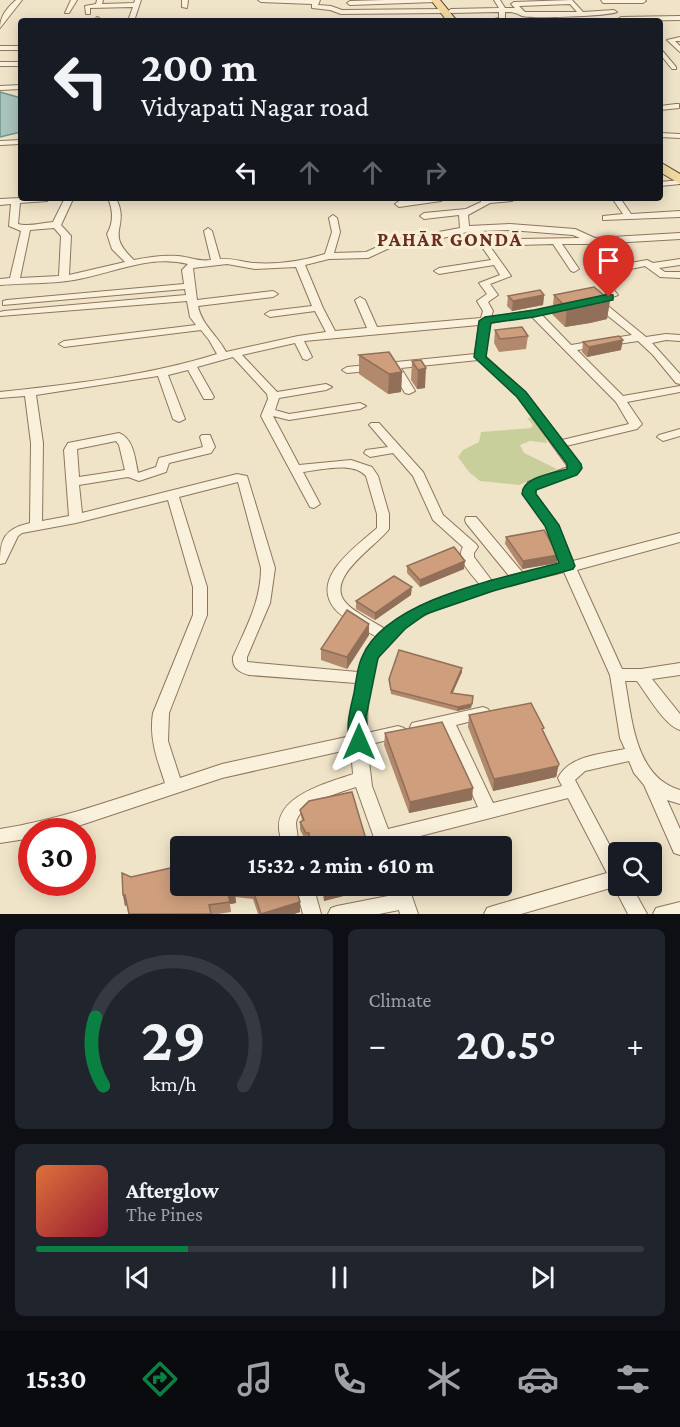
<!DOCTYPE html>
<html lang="en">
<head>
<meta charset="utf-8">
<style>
	body { margin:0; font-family:"Crimson Pro",serif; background:#20242c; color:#f1f3f6; height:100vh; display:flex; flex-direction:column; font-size:22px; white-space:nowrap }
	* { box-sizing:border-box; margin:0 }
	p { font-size:20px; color:#9ea1a6 }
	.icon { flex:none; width:33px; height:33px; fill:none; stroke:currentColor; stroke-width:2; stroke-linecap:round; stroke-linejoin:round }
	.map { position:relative; height:914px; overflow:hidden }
	.details { display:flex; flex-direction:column; gap:15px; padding:15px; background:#0d0f14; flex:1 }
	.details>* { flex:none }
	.guide { position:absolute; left:18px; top:18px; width:645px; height:183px; border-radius:6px; box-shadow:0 3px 15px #0003; background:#171b24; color:#f1f3f6; overflow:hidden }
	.tools { position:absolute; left:608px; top:842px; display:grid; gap:12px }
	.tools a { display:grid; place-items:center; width:54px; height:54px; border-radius:6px; background:#171b24; box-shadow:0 3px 15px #0003; font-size:30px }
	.speed { position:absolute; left:18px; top:818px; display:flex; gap:12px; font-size:30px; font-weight:700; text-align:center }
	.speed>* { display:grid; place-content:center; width:78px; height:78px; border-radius:50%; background:#171b24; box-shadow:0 3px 15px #0003; line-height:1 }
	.speed .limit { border:9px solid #d22; background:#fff; color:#111 }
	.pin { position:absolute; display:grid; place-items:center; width:51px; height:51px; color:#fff; margin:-62px -26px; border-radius:50% 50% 50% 0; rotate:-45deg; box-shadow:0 0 6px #0007 }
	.pin .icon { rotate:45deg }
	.me { position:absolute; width:66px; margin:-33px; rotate:0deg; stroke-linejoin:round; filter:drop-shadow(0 0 4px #0008) }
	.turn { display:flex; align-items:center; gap:21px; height:126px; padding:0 24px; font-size:27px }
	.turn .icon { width:78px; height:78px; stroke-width:2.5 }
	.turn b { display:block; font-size:42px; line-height:51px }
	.lanes { display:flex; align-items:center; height:57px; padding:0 24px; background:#0003; justify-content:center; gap:30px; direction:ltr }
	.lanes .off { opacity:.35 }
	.big { font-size:45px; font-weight:700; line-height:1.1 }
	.details .tile { flex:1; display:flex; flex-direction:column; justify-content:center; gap:9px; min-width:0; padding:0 21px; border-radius:9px; background:#20242c }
	.details .dial { align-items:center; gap:0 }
	.dial svg { height:156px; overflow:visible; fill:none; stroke:#363941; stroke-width:7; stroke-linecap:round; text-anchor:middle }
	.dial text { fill:#f1f3f6; stroke:none }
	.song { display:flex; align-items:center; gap:18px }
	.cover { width:72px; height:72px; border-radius:9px; background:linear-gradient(135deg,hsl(20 70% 55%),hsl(350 70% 35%)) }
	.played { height:6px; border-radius:3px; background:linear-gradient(90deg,#0b8043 25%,#363941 25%) }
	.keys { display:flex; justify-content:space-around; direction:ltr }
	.heat { display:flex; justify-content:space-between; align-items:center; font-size:33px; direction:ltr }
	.details .tiles { flex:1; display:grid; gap:15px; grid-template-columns:1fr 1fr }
	.tile:last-child { grid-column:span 2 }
	.trip { position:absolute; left:170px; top:836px; width:342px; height:60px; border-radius:6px; background:#171b24; box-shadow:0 3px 15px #0003; font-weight:700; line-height:60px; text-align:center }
	.tabs { display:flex; height:96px; justify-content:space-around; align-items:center; background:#090b0e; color:#9ea1a6 }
	.tabs .icon { width:42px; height:42px }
	.tabs .on { color:#0b8043 }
	.tabs b { font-size:27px; color:#f1f3f6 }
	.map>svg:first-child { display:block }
</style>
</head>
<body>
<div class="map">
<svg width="680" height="914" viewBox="0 0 680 914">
	<rect width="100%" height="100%" fill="#f0e4c8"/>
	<!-- green -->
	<path fill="#c9cf9b" d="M539,416L547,443L530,441L520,445L524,453L557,469L519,485L480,481L469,472L458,457L463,450L479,442L481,432L531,428L533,425L527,418Z"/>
	<!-- water -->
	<path fill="#a9c4bc" stroke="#6f938a" stroke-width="1.5" d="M0,92L21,98V132L0,137Z"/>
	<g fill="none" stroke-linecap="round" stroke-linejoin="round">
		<!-- pedestrian casing -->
		<g stroke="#8d765c" stroke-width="2">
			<path id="pedestrian" d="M660,133L680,134V138L660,137Z"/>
		</g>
		<!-- minor casing -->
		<g stroke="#8d765c" stroke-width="2">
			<path id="minor" d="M16,0H22L0,28C0,16 7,8 16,0Z
				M71,0H77L69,13H65Z
				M97,0H103L102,4L134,3L135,0H141L135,18L132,20L129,18L133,7L90,8V14H86L85,6L96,4Z
				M182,0H188L187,8L182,7Z
				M258,0H320L318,5L331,6L342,10L444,9L447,11L444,13L341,14L330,10L312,8V4L261,2Z
				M385,0H438L435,2L350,5L347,3L350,1Z
				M494,0H500L505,8H515L511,4L514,2L572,0L583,12L614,10L617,12C608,16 533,19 522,16C516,13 513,12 505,12V21H486L499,18V12L451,13L448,11L451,9L499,8ZM570,4L577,12H525L519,6Z
				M601,0H645L646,1L643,3H603Z
				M680,16V20L621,21L618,19L621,17Z
				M97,17L99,18L100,21H94Z
				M680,37V41H675L680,46V52L667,40Z
				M0,46H21V50H0Z
				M660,48L676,67V69H672L660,54Z
				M0,62H21V66H0Z
				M21,85V89L0,90V86Z
				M676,104H679V108L660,110V106Z
				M21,140V144L0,145V141Z
				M680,180V184L660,186V182Z
				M21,198H51L47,201L20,203L18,224C28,227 42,223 53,222L65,198L73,199L61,225L71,236L69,275L125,262L112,249L107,234C114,222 113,210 108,198H116C131,229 103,231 134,260C149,257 163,255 178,256C190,257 199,262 211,260L204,231L208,228L212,231L220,259C232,258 242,262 253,263C277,265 302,261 325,254L332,232L329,218L333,215L337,218L340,232L334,253L366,252L391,241L460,228L459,215L424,219L420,216L424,213L466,209L481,202L480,198H516L512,201L490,203L468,215L469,226L510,224L575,229L595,238L680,233V239L594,244H562L579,269L574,272L571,271L553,244L519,245L514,242L519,239L580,238L573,235L510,230L479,231L511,276L490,284L498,295L488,302L493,311L491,317L571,305V309L541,314L571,345L632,335L593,304L587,301L607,294L592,275L597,269L647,260L653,263L680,259V265L659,268L665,272H680V278L660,277L645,266L602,275L618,295L602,301L646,337L666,334L680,335V341L666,340L652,343L680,374V384L676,383L653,355L638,341L577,350L623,396L680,386V392L627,402L642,424L637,429L566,446L581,469L579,472L537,487L535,494L558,525L573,561L680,533V542L577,570L622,669H641L680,663V675L652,679L680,714V730C664,725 647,694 637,681H625C632,719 635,777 680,790V804L667,800L680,829V855L674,853L644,785L634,773L629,761L585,771L575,780L618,861V885H631L647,914H628L614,887L521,914H484L487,908L493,906L607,873L568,798L393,843L395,846H377L356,787C341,792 298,804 296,823C296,831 300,838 296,846H284C261,799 322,785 353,774L351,749L222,778L72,828L61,831H32V838L0,843V829C57,820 111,801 165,783C157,759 149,738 153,713L193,615V587L168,500L76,523L22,533L18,536L5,563L0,564C0,539 4,529 30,523L31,443L25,396L0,398V392C73,384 147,376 217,354L209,340L201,330L64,347L59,344L64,341L196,325L190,317L187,301L0,316V312L4,311L186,295L185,289L3,305V301L7,300L184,284L182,270L188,264C149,254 111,274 74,280C50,284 25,283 0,285V279L10,278L21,231L9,226L11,204L0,205V199ZM54,228L61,236L59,276L20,278L30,230ZM471,231L491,260L439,268L434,271L439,274L494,265L500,275L479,283L487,294L477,301L483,311L481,318L377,327L365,300L360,297L355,300L367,328L335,331L323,308L305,265L329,259L368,258L396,245L435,240ZM227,264L255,269L296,267L312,306L270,311L265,314L270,317L315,311L326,332L298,336L226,352C218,336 201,324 198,306L273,297L278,294L273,291L197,300L193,268ZM531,316L616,402L629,424L562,440L525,392L485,356L490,323ZM479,325L475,354L347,367L342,370L347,373L390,369L405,393L409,394L415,391L401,368L478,360L517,396L568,467L528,482L523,494L546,526L561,564L523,573L476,517H466L465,520L466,523L510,577L492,581L474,557V553L478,547L476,544L443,515L423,472L379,423H371L369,425L371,427L388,447L366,450L364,453L370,457L393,453L413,476L433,520L463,547C455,560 473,575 480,585C445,596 413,604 385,629C374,622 354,612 346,603C323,578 378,545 389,529V514L378,476L372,467L351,460L299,465L273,416L289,420L360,409L366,406L360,403L289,414L275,410L279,398L326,390L332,387L326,384L277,392L242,355L295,343L303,359L307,360L312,357L304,341ZM233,357L267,394L268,399L261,416L310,507L314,508L320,504L303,472C321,470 353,461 366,476L377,514V528C357,546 309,578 335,609C343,619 365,630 377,637L362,659L358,672L247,662V657L270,603L275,568L247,476L237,474L82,513L79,485L128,477L139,481L166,472L169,463L211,453L215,447L210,435H202L200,437L203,447L159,458L156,467L138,473C135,459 134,439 119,433L68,443L64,450L69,516L42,521L43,443L36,395L158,376L173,419L179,422L185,419L168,375L188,370L204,399H212L214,397L197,367ZM116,441L119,445L125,470L79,477L77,449ZM238,482L261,568C261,601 246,628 233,657C232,668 239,672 249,675L356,683L351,736L222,764L180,778L168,741L169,713L207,615V587L179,497ZM564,572L610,675L620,738L625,749C603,754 569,755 558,778L562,786L493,803L456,725L488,717L491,713L488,709L483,707L412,723L410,727L412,731L418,733L442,728L478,807L388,829L372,786L367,745L404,736L406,732L404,728L398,726L367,733C367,709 368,682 377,660C399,605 512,585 564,572Z
				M423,198H445L441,201L399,207L395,204L399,201Z
				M612,198H620L631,214L680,211V217L603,220V216L623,214Z
				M680,429V436L663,441L657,437L659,435Z
				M295,885H313L321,914H303Z
				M390,885H408L418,914H400L399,910L379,914H328L331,908L337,906L393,895Z
				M680,902V914H653L656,908Z"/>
		</g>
		<!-- primary casing -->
		<g stroke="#5b4430" stroke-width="2">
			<path id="primary" d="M431,0H440L457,21H447Z
				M660,162L680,174V184L660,172Z"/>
		</g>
		<!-- pedestrian -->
		<use href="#pedestrian" fill="#faf1dc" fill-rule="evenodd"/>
		<!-- minor -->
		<use href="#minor" fill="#faf1dc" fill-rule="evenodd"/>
		<!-- primary -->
		<use href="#primary" fill="#f3d9a0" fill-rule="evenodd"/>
	</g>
	<!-- wall -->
	<path fill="#b2896c" d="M544,295L543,305L512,311L507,306L508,296Z
		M554,295L610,300L607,319L590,323L565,327L552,314Z
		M495,330L528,336L526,349L499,352L494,343Z
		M583,342L621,350L587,357L582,352Z
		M359,355L402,372L401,392L388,394L359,374Z
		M421,360L425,388L417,389L411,380L412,361Z
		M506,537L558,555L557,563L522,569L505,544Z
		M407,566L464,569L420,587L407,573Z
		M411,595L375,620L356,609V601Z
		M369,635L347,669L321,660V649Z
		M462,672L452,693L473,699L471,708L457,711L391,694L389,679Z
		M469,715L544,732L557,775L556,777L493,791L468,727Z
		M385,733L472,800L409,813L384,745Z
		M309,801V841H306L300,830V822L302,821L300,810Z
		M131,877L295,885L300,902V912L294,914H258L253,899L235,897L236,903L230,904L231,912L218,914H129L127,905L125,906L123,895Z
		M316,885H378V887L324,901L322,890H319Z"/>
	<!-- shaded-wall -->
	<path fill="#916f58" d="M544,295L543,305L512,311L513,301Z
		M610,300L607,319L590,323L565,327L567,308Z
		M623,340L621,350L587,357L589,347Z
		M426,368L425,388L417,389L418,370Z
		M402,372L401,392L388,394L389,374Z
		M558,555L557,563L522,569L523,561Z
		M465,561L464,569L420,587V580Z
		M412,587L411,595L375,620V613Z
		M369,624V635L347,669V657Z
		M462,668V672L451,697V693Z
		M473,696L471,708L457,711L458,707Z
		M559,764L556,777L493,791L494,779Z
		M473,788L472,800L409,813L410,802Z
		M355,885H378V887L324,901V893Z
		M235,892L236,903L230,904L228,894Z
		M123,895H125L127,905L125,906Z
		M300,902V912L294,914H262Z"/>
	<!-- building -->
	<path fill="#cf9f7d" stroke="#916f58" stroke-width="1.5" d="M594,287L610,300L592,304L567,308L554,295Z
		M540,290L544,295L513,301L508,296Z
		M522,327L528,336L500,339L495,330Z
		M619,336L623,340L589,347L583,342Z
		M389,352L402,372L389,374L359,355Z
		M421,360L426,368L418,370L412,361Z
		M544,530L558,555L523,561L506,537Z
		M454,547L465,561L420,580L407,566Z
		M394,576L412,587L375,613L356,601Z
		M347,610L369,624L347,657L321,649Z
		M399,650L462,668L451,693L473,696L472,704L458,707L391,690L389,679Z
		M531,703L544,728L542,729L559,764L558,766L494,779L469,715Z
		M442,722L473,788L410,802L385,733Z
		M352,792L368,846H310L309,833H306L300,822L304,820L300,810L309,801Z
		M271,838H289L291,846H235Z
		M180,862V885H295L300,902L261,914L252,888L234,887L235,892L228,894L230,902L209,905L211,914H129L125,895H123L122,873L131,877L179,866Z
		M323,885H355L324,893Z"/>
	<!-- route -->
	<path fill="#0b8043" stroke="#07532c" stroke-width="1.5" d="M609,294L613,295V300L534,317L491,323L486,357L526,392L581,464L582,468L577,475L536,490V494L559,525L575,566L573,569L493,591L426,614L405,629L378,658L366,717L368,742L365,747L359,749L352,747C344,731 350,710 354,693C356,682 357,668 362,657C386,599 503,578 559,563L545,526L522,494C522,477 554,473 567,469V464L517,397L474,357L479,321L485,317L534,310Z"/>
	<g text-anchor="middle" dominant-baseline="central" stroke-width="6" stroke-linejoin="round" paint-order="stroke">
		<!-- far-district labels -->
		<g font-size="20" font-weight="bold" letter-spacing="1.5" fill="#6b2e1e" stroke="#f7eed8">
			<text x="450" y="239">PAHĀR GONDĀ</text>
		</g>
	</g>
</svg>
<div class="tools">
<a><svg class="icon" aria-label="search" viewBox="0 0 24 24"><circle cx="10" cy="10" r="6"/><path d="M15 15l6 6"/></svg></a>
</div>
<div class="speed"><div class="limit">30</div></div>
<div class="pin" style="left:609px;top:297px;background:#d93025"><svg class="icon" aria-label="arrive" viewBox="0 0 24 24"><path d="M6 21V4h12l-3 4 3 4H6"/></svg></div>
<svg class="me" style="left:359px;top:742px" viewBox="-20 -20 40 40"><path d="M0-17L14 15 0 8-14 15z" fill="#0b8043" stroke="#fff" stroke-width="4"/></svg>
<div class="trip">15:32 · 2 min · 610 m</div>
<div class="guide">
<div class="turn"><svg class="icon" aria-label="left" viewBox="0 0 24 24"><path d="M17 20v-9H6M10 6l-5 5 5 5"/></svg><div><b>200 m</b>Vidyapati Nagar road</div></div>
<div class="lanes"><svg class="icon" aria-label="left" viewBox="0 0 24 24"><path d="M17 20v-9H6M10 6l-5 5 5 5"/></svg><svg class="icon off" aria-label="ahead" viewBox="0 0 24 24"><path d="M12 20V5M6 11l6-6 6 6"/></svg><svg class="icon off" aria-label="ahead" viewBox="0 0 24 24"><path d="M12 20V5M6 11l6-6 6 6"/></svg><svg class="icon off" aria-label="right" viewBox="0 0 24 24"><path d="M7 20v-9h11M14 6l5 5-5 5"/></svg></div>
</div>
</div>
<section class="details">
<div class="tiles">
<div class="tile dial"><svg viewBox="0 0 100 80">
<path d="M14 69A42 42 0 1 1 86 69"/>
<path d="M14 69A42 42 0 0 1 10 34" stroke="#0b8043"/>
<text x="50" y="56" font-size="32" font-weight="700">29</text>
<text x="50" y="72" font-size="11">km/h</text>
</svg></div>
<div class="tile"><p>Climate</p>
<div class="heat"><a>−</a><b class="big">20.5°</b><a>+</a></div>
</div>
<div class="tile">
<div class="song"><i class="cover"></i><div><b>Afterglow</b><p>The Pines</p></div></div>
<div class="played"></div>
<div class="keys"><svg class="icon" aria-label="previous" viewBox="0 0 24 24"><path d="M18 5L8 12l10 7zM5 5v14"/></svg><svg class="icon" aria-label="pause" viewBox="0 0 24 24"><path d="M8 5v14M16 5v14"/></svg><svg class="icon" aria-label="next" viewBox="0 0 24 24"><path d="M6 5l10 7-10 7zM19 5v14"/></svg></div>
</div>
</div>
</section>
<nav class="tabs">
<b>15:30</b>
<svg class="icon on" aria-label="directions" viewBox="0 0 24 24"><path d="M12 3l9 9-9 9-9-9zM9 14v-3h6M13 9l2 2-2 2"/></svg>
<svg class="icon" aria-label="music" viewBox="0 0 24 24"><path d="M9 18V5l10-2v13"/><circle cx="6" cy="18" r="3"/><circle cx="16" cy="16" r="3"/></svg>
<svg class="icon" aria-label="phone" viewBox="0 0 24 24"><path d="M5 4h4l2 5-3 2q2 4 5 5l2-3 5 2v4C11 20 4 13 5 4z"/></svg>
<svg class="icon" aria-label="climate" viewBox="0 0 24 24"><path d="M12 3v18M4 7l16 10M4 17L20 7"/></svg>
<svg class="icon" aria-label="car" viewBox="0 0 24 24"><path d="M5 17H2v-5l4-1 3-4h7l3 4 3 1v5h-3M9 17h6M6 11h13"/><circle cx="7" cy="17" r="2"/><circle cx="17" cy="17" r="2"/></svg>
<svg class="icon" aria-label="filters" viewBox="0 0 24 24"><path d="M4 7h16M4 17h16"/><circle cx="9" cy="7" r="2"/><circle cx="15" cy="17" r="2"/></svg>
</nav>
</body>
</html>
